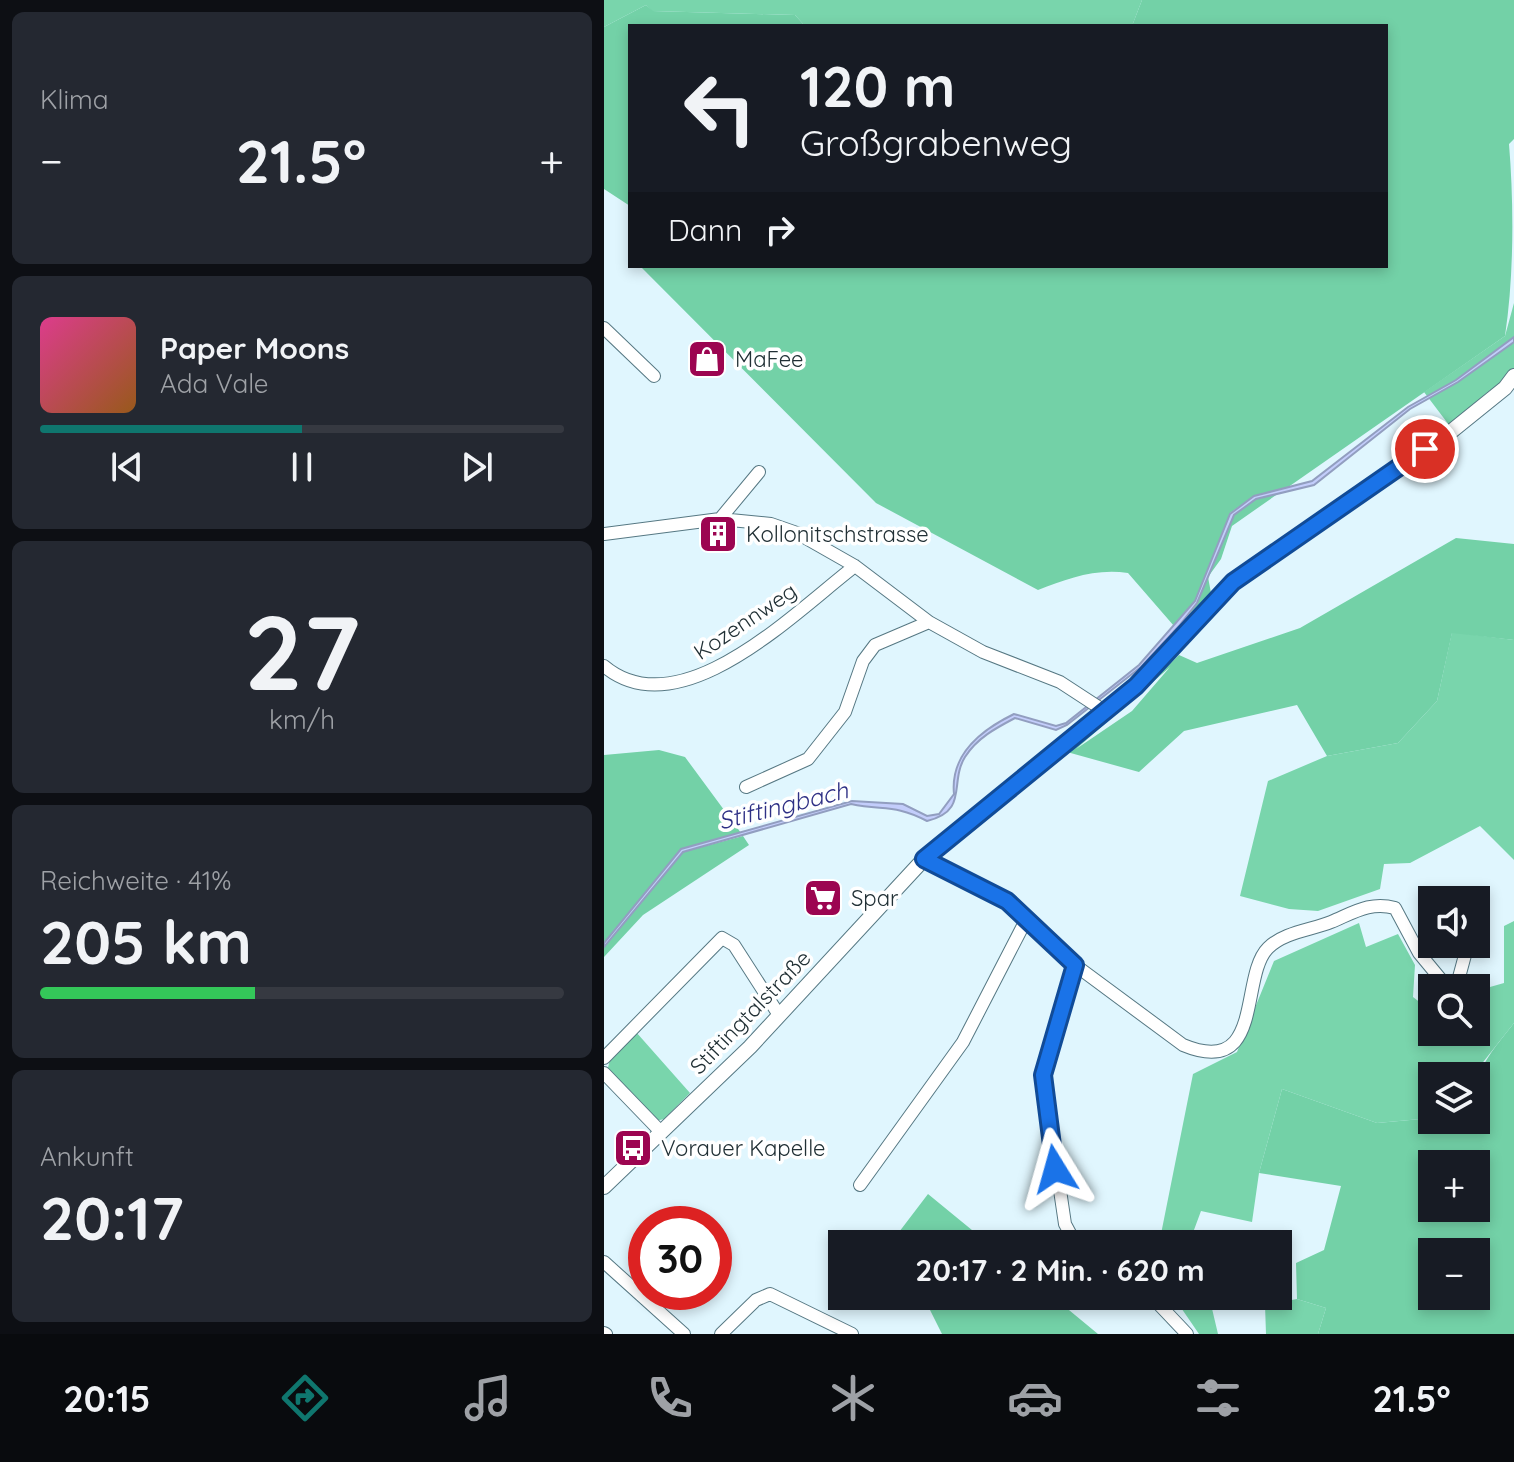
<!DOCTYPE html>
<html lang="de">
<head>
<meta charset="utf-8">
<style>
	body { margin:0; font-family:Quicksand,sans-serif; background:#242831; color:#f1f3f6; height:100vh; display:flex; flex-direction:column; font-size:30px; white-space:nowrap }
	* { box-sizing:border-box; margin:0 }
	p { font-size:26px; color:#9ea1a6 }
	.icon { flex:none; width:44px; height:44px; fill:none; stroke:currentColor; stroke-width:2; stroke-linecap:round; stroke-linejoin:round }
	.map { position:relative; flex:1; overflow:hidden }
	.sheet { display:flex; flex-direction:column; gap:12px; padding:12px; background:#0d0f14; width:604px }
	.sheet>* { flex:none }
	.guide { position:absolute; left:24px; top:24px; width:760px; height:244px; border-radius:0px; box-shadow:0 4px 12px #0003; background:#171b24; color:#f1f3f6; overflow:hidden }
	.tools { position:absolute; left:814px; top:886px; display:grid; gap:16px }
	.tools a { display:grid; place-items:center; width:72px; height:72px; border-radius:0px; background:#171b24; box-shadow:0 4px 12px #0003; font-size:40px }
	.speed { position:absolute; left:24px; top:1206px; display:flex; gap:16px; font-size:40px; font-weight:700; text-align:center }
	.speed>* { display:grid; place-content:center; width:104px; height:104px; border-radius:50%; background:#171b24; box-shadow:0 4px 12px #0003; line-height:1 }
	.speed .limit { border:12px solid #d22; background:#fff; color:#111 }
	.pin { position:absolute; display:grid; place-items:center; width:68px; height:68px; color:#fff; margin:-34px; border:4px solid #fff; border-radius:50%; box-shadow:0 2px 8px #0007 }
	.me { position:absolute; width:88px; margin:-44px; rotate:352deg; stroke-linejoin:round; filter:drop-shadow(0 0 6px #0008) }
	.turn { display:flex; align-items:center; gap:28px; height:168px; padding:0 40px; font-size:36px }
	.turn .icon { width:104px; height:104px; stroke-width:2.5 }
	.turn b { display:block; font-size:56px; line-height:68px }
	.then { display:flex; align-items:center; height:76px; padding:0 40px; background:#0003; gap:16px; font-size:30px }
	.big { font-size:60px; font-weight:700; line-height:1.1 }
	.sheet .widget { flex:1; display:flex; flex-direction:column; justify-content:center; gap:12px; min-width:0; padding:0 28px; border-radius:12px; background:#242831 }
	.sheet .dial { align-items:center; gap:0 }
	.dial b { font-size:104px; line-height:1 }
	.song { display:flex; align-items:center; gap:24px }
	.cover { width:96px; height:96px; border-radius:12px; background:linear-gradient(135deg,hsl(330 70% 55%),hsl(30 70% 35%)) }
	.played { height:8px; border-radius:4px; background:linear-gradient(90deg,#0f766e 50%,#363941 50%) }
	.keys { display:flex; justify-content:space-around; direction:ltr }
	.heat { display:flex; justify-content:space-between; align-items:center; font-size:44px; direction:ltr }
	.charge { height:12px; border-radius:6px; background:linear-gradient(90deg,#34c759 41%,#363941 0) }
	.trip { position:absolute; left:224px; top:1230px; width:464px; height:80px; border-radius:0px; background:#171b24; box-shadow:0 4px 12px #0003; font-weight:700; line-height:80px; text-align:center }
	.tabs { display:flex; height:128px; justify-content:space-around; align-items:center; background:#090b0e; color:#9ea1a6 }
	.tabs .icon { width:56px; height:56px }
	.tabs .active { color:#0f766e }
	.tabs b { font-size:36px; color:#f1f3f6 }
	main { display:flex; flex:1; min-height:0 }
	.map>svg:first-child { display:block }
</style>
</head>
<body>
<main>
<section class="sheet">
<div class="widget"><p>Klima</p>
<div class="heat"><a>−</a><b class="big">21.5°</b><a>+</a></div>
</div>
<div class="widget">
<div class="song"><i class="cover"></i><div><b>Paper Moons</b><p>Ada Vale</p></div></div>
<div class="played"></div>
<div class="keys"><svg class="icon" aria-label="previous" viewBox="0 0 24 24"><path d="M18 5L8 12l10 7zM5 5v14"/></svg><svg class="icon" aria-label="pause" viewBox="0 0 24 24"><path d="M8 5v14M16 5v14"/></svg><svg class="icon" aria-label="next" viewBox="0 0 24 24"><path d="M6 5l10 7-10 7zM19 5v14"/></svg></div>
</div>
<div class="widget dial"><b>27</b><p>km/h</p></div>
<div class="widget"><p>Reichweite · 41%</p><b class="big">205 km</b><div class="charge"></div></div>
<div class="widget"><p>Ankunft</p><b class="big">20:17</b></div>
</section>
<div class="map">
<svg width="910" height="1334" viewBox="0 0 910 1334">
	<rect width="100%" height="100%" fill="#e0f6fe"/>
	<!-- green -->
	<path fill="#79d5ac" d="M0,0H538L528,26H201L191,15L48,11L42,5L0,27Z
		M910,303V376L895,392L886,390L845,425L820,392L901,336Z
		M848,632L910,640V860L876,826L806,863L780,864L776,889L714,911L685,909L636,896L664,781L723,756L794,743L833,701Z
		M910,921V1023L876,1066L872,1079V1076H828V1118L773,1123L678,1089L655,1173L648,1222L597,1211L587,1238L589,1244H555L589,1074L633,1052L670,961L755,923L762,947L794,934L811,965L809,997L822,1007L828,1005V1032H872V991L900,983V926Z
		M32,1032L86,1093L60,1119L52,1121L3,1072L6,1059Z
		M569,1296H605L614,1334H595Z
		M693,1299L722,1308L714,1334H662L661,1305Z"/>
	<!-- forest -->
	<path fill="#73d1a7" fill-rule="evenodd" d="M538,0H910V139L905,144C910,205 910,276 901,336L680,490L650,496L626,513L591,601L570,626L524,573C491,568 463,579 434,590L272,503L36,266H782V26H528Z
		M42,5L49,11L191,15L201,26H26V206L0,189V27Z
		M675,493L628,526L617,559L604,577L607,593L574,631L572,629L593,603L630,515L652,499Z
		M852,538L910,544V640L848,633L833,701L794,743L723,756L693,705L580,731L535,772L463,752L520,708L575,655L593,663L696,628ZM566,667L528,711L472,749Z
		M55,750L81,757L137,833L77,849L0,943V755Z
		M139,836L145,845L39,915L0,957V947L79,852Z
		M910,1023V1334H714L722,1308L693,1299L692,1263L720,1250L737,1186L655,1173L678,1089L773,1123L828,1118L872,1120C872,1067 878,1064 910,1023ZM872,1164V1208H828V1164ZM828,1252H872V1296H828Z
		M324,1194L385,1244H296L292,1236Z
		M319,1296H448L494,1334H338Z"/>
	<!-- water -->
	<path fill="#c3cdfb" stroke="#929ec0" stroke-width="2" d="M910,337V342L854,382L806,409L710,485L652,499L630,515L593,603L575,626L537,667L463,725L452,730L411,718C392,728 373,738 361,757C345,783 365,811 323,821C290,804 280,811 247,804L79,852L0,947V943L77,849L248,801L299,804L323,816L335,814L350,794C346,754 377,730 410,714L452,726L462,723L535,665L591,601L626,514L650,496L708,481L804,407L852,380Z"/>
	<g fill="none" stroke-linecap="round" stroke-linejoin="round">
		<!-- minor casing -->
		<g stroke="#567883" stroke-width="14">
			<path id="minor" d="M0,328L50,376
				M116,519L155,472
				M0,534L116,519L167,524L193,533L251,566L325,622L379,652L456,682L502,712
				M0,666C76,730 192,611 251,566
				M142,787L204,759L241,712L259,661L271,645L325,622
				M320,859L403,901L471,965L579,1045C661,1079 635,977 664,948C680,932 707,930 727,922C749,913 766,901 791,908L815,953L839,982L854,981L864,944
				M471,965L439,1075L461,1224L468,1237L480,1244
				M0,1058L118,938L130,945L175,1015
				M0,1073L56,1131
				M256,1185L359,1042L422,920
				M0,1262L80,1334
				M547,1296L583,1334
				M0,1333L2,1334
				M117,1334L152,1300L166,1294L248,1334"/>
		</g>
		<!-- tertiary casing -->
		<g stroke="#567883" stroke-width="16">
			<path id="tertiary" d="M0,1187L146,1047L320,859L532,686L629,582L844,434L901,388L910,376"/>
		</g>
		<!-- minor -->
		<use href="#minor" stroke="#fff" stroke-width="12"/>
		<!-- tertiary -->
		<use href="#tertiary" stroke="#fff" stroke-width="14"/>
	</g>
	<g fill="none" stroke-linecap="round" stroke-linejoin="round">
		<!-- route casing -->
		<g stroke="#114b97" stroke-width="20">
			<path id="route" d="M451,1169L439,1075L471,965L403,901L320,859L532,686L629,582L821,449"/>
		</g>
		<!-- route -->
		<use href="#route" stroke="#1a73e8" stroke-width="14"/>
	</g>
	<!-- icons -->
	<defs>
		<g id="shop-square" transform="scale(2)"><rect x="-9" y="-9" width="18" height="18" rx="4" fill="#9c0551" stroke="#fff"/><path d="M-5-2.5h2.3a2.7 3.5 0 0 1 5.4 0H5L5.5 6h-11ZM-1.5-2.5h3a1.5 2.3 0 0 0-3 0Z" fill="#fff"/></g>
		<g id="building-square" transform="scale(2)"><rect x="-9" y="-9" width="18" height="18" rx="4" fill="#9c0551" stroke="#fff"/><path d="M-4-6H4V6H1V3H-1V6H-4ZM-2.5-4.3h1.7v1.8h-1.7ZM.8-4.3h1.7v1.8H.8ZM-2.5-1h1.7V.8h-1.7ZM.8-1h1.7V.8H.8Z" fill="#fff"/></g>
		<g id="supermarket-square" transform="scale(2)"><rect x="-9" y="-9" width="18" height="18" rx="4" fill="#9c0551" stroke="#fff"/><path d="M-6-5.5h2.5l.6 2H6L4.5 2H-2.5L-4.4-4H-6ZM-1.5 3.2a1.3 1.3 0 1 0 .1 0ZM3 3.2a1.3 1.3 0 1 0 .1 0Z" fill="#fff"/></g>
		<g id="bus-square" transform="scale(2)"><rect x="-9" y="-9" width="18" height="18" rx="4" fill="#9c0551" stroke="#fff"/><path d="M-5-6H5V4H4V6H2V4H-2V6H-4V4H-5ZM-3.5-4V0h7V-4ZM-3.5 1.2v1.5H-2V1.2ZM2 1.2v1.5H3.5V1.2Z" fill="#fff"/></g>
	</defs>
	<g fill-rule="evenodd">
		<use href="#shop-square" x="103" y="359"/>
		<use href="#building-square" x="114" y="534"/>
		<use href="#supermarket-square" x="219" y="898"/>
		<use href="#bus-square" x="29" y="1148"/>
	</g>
	<g text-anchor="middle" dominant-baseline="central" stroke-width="7" stroke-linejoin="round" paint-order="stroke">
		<!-- poi labels -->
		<g font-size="22" fill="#213035" stroke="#fff" text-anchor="start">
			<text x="131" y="359">MaFee</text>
			<text x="142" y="534">Kollonitschstrasse</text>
			<text x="247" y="898">Spar</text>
			<text x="57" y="1148">Vorauer Kapelle</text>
		</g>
		<!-- street labels -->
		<g font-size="22" fill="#213035" stroke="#fff">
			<text transform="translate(141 621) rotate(-34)">Kozennweg</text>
			<text transform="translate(146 1012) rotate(-46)">Stiftingtalstraße</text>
		</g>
		<!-- water labels -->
		<g font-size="24" font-style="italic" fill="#2e3085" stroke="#fff">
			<text transform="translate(179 805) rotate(-14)">Stiftingbach</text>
		</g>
	</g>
</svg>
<div class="tools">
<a><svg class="icon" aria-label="sound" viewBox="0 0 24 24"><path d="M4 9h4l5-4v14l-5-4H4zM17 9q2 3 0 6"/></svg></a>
<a><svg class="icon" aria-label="search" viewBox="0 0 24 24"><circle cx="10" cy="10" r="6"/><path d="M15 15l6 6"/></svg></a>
<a><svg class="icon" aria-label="layers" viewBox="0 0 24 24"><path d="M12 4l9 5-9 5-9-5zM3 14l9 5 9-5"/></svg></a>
<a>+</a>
<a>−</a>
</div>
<div class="speed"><div class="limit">30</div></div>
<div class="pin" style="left:821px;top:449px;background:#d93025"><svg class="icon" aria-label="arrive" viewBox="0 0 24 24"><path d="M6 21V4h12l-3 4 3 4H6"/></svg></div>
<svg class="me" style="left:451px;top:1169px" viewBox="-20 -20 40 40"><path d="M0-17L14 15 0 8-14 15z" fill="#1a73e8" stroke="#fff" stroke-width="4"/></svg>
<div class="trip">20:17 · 2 Min. · 620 m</div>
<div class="guide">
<div class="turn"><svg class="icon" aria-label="left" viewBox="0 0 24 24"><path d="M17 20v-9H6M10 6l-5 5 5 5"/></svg><div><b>120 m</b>Großgrabenweg</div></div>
<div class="then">Dann<svg class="icon" aria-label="right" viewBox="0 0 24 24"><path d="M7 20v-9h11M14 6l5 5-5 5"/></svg></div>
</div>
</div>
</main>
<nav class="tabs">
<b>20:15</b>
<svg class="icon active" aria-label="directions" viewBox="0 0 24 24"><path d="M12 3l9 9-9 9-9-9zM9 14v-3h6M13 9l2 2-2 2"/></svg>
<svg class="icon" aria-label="music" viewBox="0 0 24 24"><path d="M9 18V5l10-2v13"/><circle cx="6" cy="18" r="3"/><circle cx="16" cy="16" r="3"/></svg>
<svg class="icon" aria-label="phone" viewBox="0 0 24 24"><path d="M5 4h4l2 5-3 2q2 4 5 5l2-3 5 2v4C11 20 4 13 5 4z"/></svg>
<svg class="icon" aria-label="climate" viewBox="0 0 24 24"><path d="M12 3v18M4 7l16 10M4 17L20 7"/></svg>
<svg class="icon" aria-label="car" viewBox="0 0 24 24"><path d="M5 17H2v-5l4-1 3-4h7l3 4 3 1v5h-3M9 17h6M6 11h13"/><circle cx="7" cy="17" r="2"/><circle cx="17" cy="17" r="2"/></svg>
<svg class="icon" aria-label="filters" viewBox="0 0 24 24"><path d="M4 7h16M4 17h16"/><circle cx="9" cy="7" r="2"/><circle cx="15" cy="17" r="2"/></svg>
<b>21.5°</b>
</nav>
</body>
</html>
